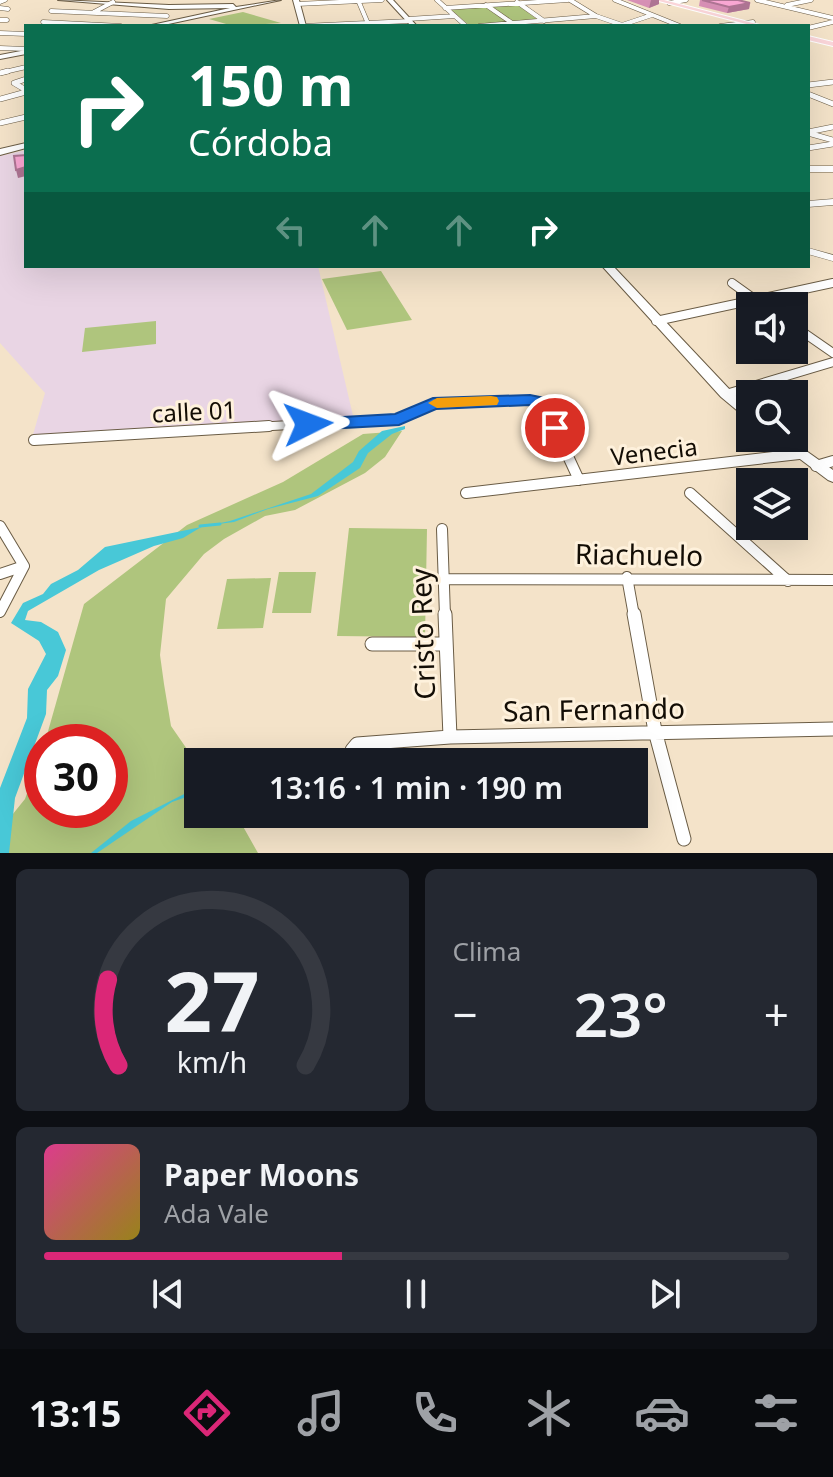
<!DOCTYPE html>
<html lang="es">
<head>
<meta charset="utf-8">
<style>
	body { margin:0; font-family:"Noto Sans",sans-serif; background:#242831; color:#f1f3f6; height:100vh; display:flex; flex-direction:column; font-size:30px; white-space:nowrap }
	* { box-sizing:border-box; margin:0 }
	p { font-size:26px; color:#9ea1a6 }
	.icon { flex:none; width:44px; height:44px; fill:none; stroke:currentColor; stroke-width:2; stroke-linecap:round; stroke-linejoin:round }
	.map { position:relative; height:853px; overflow:hidden }
	.panel { display:flex; flex-direction:column; gap:16px; padding:16px; background:#0d0f14; flex:1 }
	.panel>* { flex:none }
	.banner { position:absolute; left:24px; top:24px; width:786px; height:244px; border-radius:0px; box-shadow:0 8px 32px #0002; background:#0b6e4f; color:#fff; overflow:hidden }
	.buttons { position:absolute; left:736px; top:292px; display:grid; gap:16px }
	.buttons a { display:grid; place-items:center; width:72px; height:72px; border-radius:0px; background:#171b24; box-shadow:0 8px 32px #0002; font-size:40px }
	.speed { position:absolute; left:24px; top:724px; display:flex; gap:16px; font-size:40px; font-weight:700; text-align:center }
	.speed>* { display:grid; place-content:center; width:104px; height:104px; border-radius:50%; background:#171b24; box-shadow:0 8px 32px #0002; line-height:1 }
	.speed .limit { border:12px solid #d22; background:#fff; color:#111 }
	.pin { position:absolute; display:grid; place-items:center; width:68px; height:68px; color:#fff; margin:-34px; border:4px solid #fff; border-radius:50%; box-shadow:0 2px 8px #0007 }
	.me { position:absolute; width:88px; margin:-44px; rotate:87deg; stroke-linejoin:round; filter:drop-shadow(0 0 6px #0008) }
	.turn { display:flex; align-items:center; gap:28px; height:168px; padding:0 32px; font-size:36px }
	.turn .icon { width:104px; height:104px; stroke-width:2.5 }
	.turn b { display:block; font-size:56px; line-height:68px }
	.lanes { display:flex; align-items:center; height:76px; padding:0 32px; background:#0003; justify-content:center; gap:40px; direction:ltr }
	.lanes .off { opacity:.35 }
	.big { font-size:60px; font-weight:600; line-height:1.1 }
	.panel .widget { flex:1; display:flex; flex-direction:column; justify-content:center; gap:12px; min-width:0; padding:0 28px; border-radius:12px; background:#242831 }
	.panel .dial { align-items:center; gap:0 }
	.dial svg { height:208px; overflow:visible; fill:none; stroke:#363941; stroke-width:7; stroke-linecap:round; text-anchor:middle }
	.dial text { fill:#f1f3f6; stroke:none }
	.song { display:flex; align-items:center; gap:24px }
	.cover { width:96px; height:96px; border-radius:12px; background:linear-gradient(135deg,hsl(330 70% 55%),hsl(50 70% 35%)) }
	.played { height:8px; border-radius:4px; background:linear-gradient(90deg,#db2777 40%,#363941 40%) }
	.keys { display:flex; justify-content:space-around; direction:ltr }
	.heat { display:flex; justify-content:space-between; align-items:center; font-size:44px; direction:ltr }
	.panel .tiles { flex:1; display:grid; gap:16px; grid-template-columns:1fr 1fr }
	.widget:last-child { grid-column:span 2 }
	.trip { position:absolute; left:184px; top:748px; width:464px; height:80px; border-radius:0px; background:#171b24; box-shadow:0 8px 32px #0002; font-weight:600; line-height:80px; text-align:center }
	.dock { display:flex; height:128px; justify-content:space-around; align-items:center; background:#090b0e; color:#9ea1a6 }
	.dock .icon { width:56px; height:56px }
	.dock .active { color:#db2777 }
	.dock b { font-size:36px; color:#f1f3f6 }
	.map>svg:first-child { display:block }
</style>
</head>
<body>
<div class="map">
<svg width="833" height="853" viewBox="0 0 833 853">
	<rect width="100%" height="100%" fill="#f4e3c9"/>
	<!-- education -->
	<path fill="#e9d5e4" d="M26,150V266H318L354,420L32,438L45,393L0,343V156Z"/>
	<!-- green -->
	<path fill="#afc57d" d="M517,4L538,20L470,26L449,8Z
		M243,12L281,23L233,26L209,19Z
		M381,271L412,320L347,330L322,279Z
		M156,321V344L82,352L85,328Z
		M402,431L385,457L365,473L295,510L265,516L224,539L204,554L166,599L160,655L164,684L171,726L198,765V814H236L258,853H0L4,825L25,799L42,752V810H110V742H45L84,604L187,525L283,482L363,434Z
		M349,528L427,529L425,637L337,636Z
		M279,572H316L311,613H272Z
		M271,578L263,628L217,629L227,579Z"/>
	<!-- water -->
	<path fill="#48c8d7" d="M405,426V429L392,434L368,453L360,468L318,496L268,509L234,522L203,526L183,538L154,546L99,570L28,611L25,620L41,622L58,632L66,650L58,676L47,690L46,714L15,798L9,853H0V788L27,718L28,689L46,654L39,641L11,623L23,603L43,594L51,584L78,570L105,547L230,521L311,494L353,462L359,451L382,431Z
		M198,787V793L172,802L97,853H91L131,821Z"/>
	<g fill="none" stroke-linecap="round" stroke-linejoin="round">
		<!-- stream -->
		<path stroke="#48c8d7" stroke-width="3" d="M200,526L220,524"/>
		<!-- street-far5 casing -->
		<g stroke="#6a5c45" stroke-width="5">
			<path id="street-far5" d="M358,0L369,26
				M437,0L466,26
				M570,0L596,16L625,26
				M615,0L680,26
				M757,0L833,18
				M0,2L5,0
				M517,2L544,21
				M669,3L686,0
				M297,4L382,0
				M486,5L512,23
				M787,5L811,0
				M0,8L8,9
				M445,8L568,0
				M51,11L167,16
				M94,12L113,2
				M408,19L455,16
				M0,20H7
				M43,22L121,26
				M622,25L652,15
				M303,26L410,21
				M479,26L596,16
				M720,26L753,22
				M808,28L833,22
				M0,33L26,34
				M0,48L26,49
				M0,73L26,67"/>
		</g>
		<!-- street-far4 casing -->
		<g stroke="#6a5c45" stroke-width="6">
			<path id="street-far4" d="M0,73L8,71
				M26,79L14,83L26,90
				M808,85L833,82
				M808,94L833,104
				M0,99L26,92
				M0,123L26,117
				M808,132L833,127
				M808,133L833,140
				M808,148L833,144"/>
		</g>
		<!-- street-far3 casing -->
		<g stroke="#6a5c45" stroke-width="7">
			<path id="street-far3" d="M808,169H833
				M808,204L833,202
				M808,251L833,258"/>
		</g>
		<!-- street-far2 casing -->
		<g stroke="#6a5c45" stroke-width="10">
			<path id="street-far2" d="M732,283L764,306
				M656,321L833,283
				M794,326L833,353
				M726,394L833,362
				M235,428L399,419L433,404L530,400L543,402L555,428"/>
		</g>
		<!-- street-far1 casing -->
		<g stroke="#6a5c45" stroke-width="12">
			<path id="street-far1" d="M554,426L579,480
				M34,440L269,426
				M816,466L833,461
				M466,493L799,454
				M690,493L788,581
				M0,526L24,566L0,612
				M442,529L445,616
				M0,574L24,566
				M627,577L634,616
				M444,579L833,580"/>
		</g>
		<!-- street casing -->
		<g stroke="#6a5c45" stroke-width="15">
			<path id="street" d="M445,614L450,737
				M634,614L655,731L684,839
				M372,644H446
				M352,762V750L357,744L450,737L833,729"/>
		</g>
		<!-- secondary casing -->
		<g stroke="#6a5c45" stroke-width="2">
			<path id="secondary" d="M58,0L169,5L233,4L236,7L281,0L159,26H147L230,8L169,9Z
				M293,0H299L306,26H300Z
				M387,0H393L417,26H411Z
				M26,50V54L0,59V55Z
				M26,143V148L0,155V149Z
				M602,266H613L731,391L750,407V418L745,417L721,397Z
				M772,438H788L833,470V482L828,480Z"/>
		</g>
		<!-- primary casing -->
		<g stroke="#fff" stroke-width="2">
			<path id="primary" d="M655,0H664L764,26H754Z
				M808,36L833,42V46L808,40Z"/>
		</g>
		<!-- street-far5 -->
		<use href="#street-far5" stroke="#fff" stroke-width="4"/>
		<!-- street-far4 -->
		<use href="#street-far4" stroke="#fff" stroke-width="5"/>
		<!-- street-far3 -->
		<use href="#street-far3" stroke="#fff" stroke-width="6"/>
		<!-- street-far2 -->
		<use href="#street-far2" stroke="#fff" stroke-width="8"/>
		<!-- street-far1 -->
		<use href="#street-far1" stroke="#fff" stroke-width="10"/>
		<!-- street -->
		<use href="#street" stroke="#fff" stroke-width="13"/>
		<!-- secondary -->
		<use href="#secondary" fill="#fff" fill-rule="evenodd"/>
		<!-- primary -->
		<use href="#primary" fill="#fbd6da" fill-rule="evenodd"/>
	</g>
	<!-- wall -->
	<path fill="#d790b5" d="M627,0H659V4L649,8Z
		M700,0L750,3L749,9L727,13L699,6Z"/>
	<!-- shaded-wall -->
	<path fill="#af7594" d="M651,0H659V4L649,8Z
		M750,3L749,9L727,13L729,7Z
		M26,167V176L18,178L16,170Z"/>
	<!-- building -->
	<path fill="#faa7d3" stroke="#af7594" stroke-width="2" d="M702,0H738L750,3L729,7Z
		M26,155V167L16,170L14,156Z"/>
	<!-- route -->
	<path fill="#1a73e8" stroke="#114b97" stroke-width="2" d="M530,395L549,399L564,428L561,432H549L536,406L530,405L436,409L399,425L308,430L299,424L308,419L395,414L433,398Z"/>
	<!-- slow -->
	<path fill="#f59e0b" d="M491,396L497,397L499,401L497,405L437,408L428,403L437,398Z"/>
	<g text-anchor="middle" dominant-baseline="central" stroke-width="6" stroke-linejoin="round" paint-order="stroke">
		<!-- street labels -->
		<g font-size="24" fill="#130d05" stroke="#fef1dc">
			<text transform="translate(194 411) rotate(-3)">calle 01</text>
			<text transform="translate(654 451) rotate(-7)">Venecia</text>
		</g>
		<!-- near-street labels -->
		<g font-size="28" fill="#130d05" stroke="#fef1dc">
			<text transform="translate(639 554) rotate(1)">Riachuelo</text>
			<text transform="translate(422 634) rotate(-92)">Cristo Rey</text>
			<text transform="translate(594 709) rotate(-1)">San Fernando</text>
		</g>
	</g>
</svg>
<div class="buttons">
<a><svg class="icon" aria-label="sound" viewBox="0 0 24 24"><path d="M4 9h4l5-4v14l-5-4H4zM17 9q2 3 0 6"/></svg></a>
<a><svg class="icon" aria-label="search" viewBox="0 0 24 24"><circle cx="10" cy="10" r="6"/><path d="M15 15l6 6"/></svg></a>
<a><svg class="icon" aria-label="layers" viewBox="0 0 24 24"><path d="M12 4l9 5-9 5-9-5zM3 14l9 5 9-5"/></svg></a>
</div>
<div class="speed"><div class="limit">30</div></div>
<div class="pin" style="left:555px;top:428px;background:#d93025"><svg class="icon" aria-label="arrive" viewBox="0 0 24 24"><path d="M6 21V4h12l-3 4 3 4H6"/></svg></div>
<svg class="me" style="left:308px;top:424px" viewBox="-20 -20 40 40"><path d="M0-17L14 15 0 8-14 15z" fill="#1a73e8" stroke="#fff" stroke-width="4"/></svg>
<div class="trip">13:16 · 1 min · 190 m</div>
<div class="banner">
<div class="turn"><svg class="icon" aria-label="right" viewBox="0 0 24 24"><path d="M7 20v-9h11M14 6l5 5-5 5"/></svg><div><b>150 m</b>Córdoba</div></div>
<div class="lanes"><svg class="icon off" aria-label="left" viewBox="0 0 24 24"><path d="M17 20v-9H6M10 6l-5 5 5 5"/></svg><svg class="icon off" aria-label="ahead" viewBox="0 0 24 24"><path d="M12 20V5M6 11l6-6 6 6"/></svg><svg class="icon off" aria-label="ahead" viewBox="0 0 24 24"><path d="M12 20V5M6 11l6-6 6 6"/></svg><svg class="icon" aria-label="right" viewBox="0 0 24 24"><path d="M7 20v-9h11M14 6l5 5-5 5"/></svg></div>
</div>
</div>
<section class="panel">
<div class="tiles">
<div class="widget dial"><svg viewBox="0 0 100 80">
<path d="M14 69A42 42 0 1 1 86 69"/>
<path d="M14 69A42 42 0 0 1 10 36" stroke="#db2777"/>
<text x="50" y="56" font-size="32" font-weight="700">27</text>
<text x="50" y="72" font-size="11">km/h</text>
</svg></div>
<div class="widget"><p>Clima</p>
<div class="heat"><a>−</a><b class="big">23°</b><a>+</a></div>
</div>
<div class="widget">
<div class="song"><i class="cover"></i><div><b>Paper Moons</b><p>Ada Vale</p></div></div>
<div class="played"></div>
<div class="keys"><svg class="icon" aria-label="previous" viewBox="0 0 24 24"><path d="M18 5L8 12l10 7zM5 5v14"/></svg><svg class="icon" aria-label="pause" viewBox="0 0 24 24"><path d="M8 5v14M16 5v14"/></svg><svg class="icon" aria-label="next" viewBox="0 0 24 24"><path d="M6 5l10 7-10 7zM19 5v14"/></svg></div>
</div>
</div>
</section>
<nav class="dock">
<b>13:15</b>
<svg class="icon active" aria-label="directions" viewBox="0 0 24 24"><path d="M12 3l9 9-9 9-9-9zM9 14v-3h6M13 9l2 2-2 2"/></svg>
<svg class="icon" aria-label="music" viewBox="0 0 24 24"><path d="M9 18V5l10-2v13"/><circle cx="6" cy="18" r="3"/><circle cx="16" cy="16" r="3"/></svg>
<svg class="icon" aria-label="phone" viewBox="0 0 24 24"><path d="M5 4h4l2 5-3 2q2 4 5 5l2-3 5 2v4C11 20 4 13 5 4z"/></svg>
<svg class="icon" aria-label="climate" viewBox="0 0 24 24"><path d="M12 3v18M4 7l16 10M4 17L20 7"/></svg>
<svg class="icon" aria-label="car" viewBox="0 0 24 24"><path d="M5 17H2v-5l4-1 3-4h7l3 4 3 1v5h-3M9 17h6M6 11h13"/><circle cx="7" cy="17" r="2"/><circle cx="17" cy="17" r="2"/></svg>
<svg class="icon" aria-label="filters" viewBox="0 0 24 24"><path d="M4 7h16M4 17h16"/><circle cx="9" cy="7" r="2"/><circle cx="15" cy="17" r="2"/></svg>
</nav>
</body>
</html>
